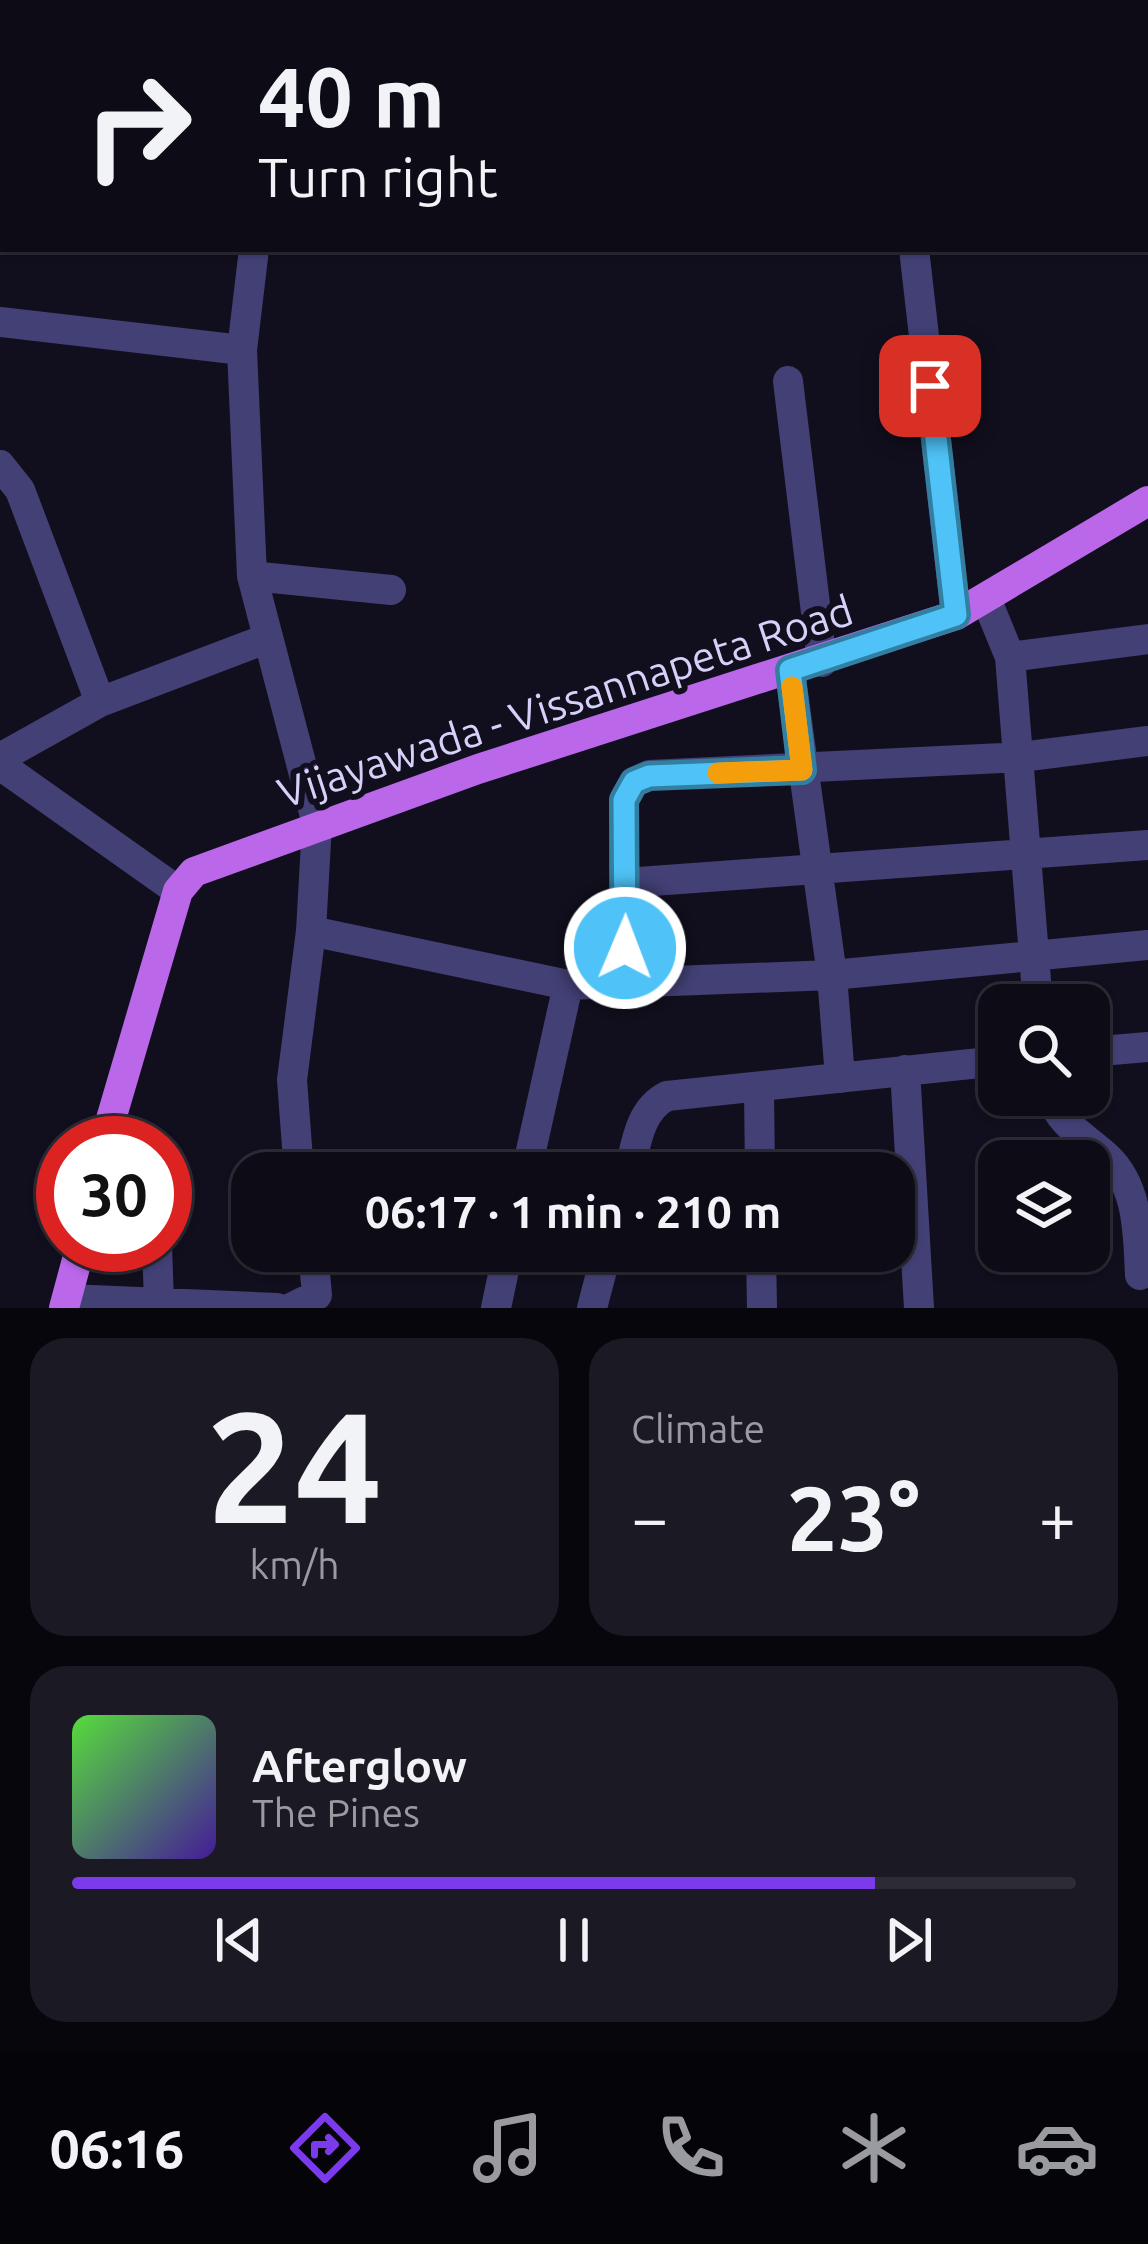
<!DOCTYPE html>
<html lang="en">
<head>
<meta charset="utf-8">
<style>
	body { margin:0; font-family:Ubuntu,sans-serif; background:#1b1923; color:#f1f3f6; height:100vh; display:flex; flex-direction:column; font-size:45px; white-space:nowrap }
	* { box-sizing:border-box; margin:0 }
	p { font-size:39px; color:#9a9ba1 }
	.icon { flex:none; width:66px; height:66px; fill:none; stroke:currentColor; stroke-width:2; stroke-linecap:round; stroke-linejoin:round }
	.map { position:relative; height:1308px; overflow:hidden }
	.details { display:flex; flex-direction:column; gap:30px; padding:30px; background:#07060c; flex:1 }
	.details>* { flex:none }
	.top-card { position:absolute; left:0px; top:0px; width:1149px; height:252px; box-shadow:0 3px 9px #0004,0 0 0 3px #2d2b35; background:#0d0b16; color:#f1f3f6; overflow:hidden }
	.buttons { position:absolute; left:978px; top:984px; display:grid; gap:24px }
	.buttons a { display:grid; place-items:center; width:132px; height:132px; border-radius:24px; background:#0d0b16; box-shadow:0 3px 9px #0004,0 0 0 3px #2d2b35; font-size:60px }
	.speed { position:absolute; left:36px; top:1116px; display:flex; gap:24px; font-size:60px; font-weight:700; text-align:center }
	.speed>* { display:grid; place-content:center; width:156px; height:156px; border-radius:50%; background:#0d0b16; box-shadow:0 3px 9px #0004,0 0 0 3px #2d2b35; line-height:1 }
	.speed .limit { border:18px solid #d22; background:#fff; color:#111 }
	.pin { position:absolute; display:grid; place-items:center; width:102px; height:102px; color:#fff; margin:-51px; border-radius:24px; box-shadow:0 6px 18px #0006 }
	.me { position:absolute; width:132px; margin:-66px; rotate:1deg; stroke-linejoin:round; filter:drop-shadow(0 0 9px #0008) }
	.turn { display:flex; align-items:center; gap:42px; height:252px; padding:0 60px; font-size:54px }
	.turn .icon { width:156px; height:156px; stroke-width:2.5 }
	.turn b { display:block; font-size:84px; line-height:102px }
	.big { font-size:90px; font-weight:600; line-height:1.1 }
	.details .card { flex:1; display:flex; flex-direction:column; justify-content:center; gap:18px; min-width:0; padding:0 42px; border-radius:36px; background:#1b1923 }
	.details .dial { align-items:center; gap:0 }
	.dial b { font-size:156px; line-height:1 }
	.song { display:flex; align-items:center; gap:36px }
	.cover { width:144px; height:144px; border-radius:18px; background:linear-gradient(135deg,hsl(110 70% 55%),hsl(260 70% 35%)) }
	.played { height:12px; border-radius:6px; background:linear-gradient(90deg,#7c3aed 80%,#2d2b35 80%) }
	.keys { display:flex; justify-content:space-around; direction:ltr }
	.heat { display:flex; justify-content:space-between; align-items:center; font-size:66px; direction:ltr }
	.details .tiles { flex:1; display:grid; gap:30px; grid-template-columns:1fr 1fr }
	.card:last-child { grid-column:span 2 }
	.trip { position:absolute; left:231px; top:1152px; width:684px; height:120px; border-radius:36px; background:#0d0b16; box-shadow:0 3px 9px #0004,0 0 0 3px #2d2b35; font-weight:600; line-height:120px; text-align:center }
	.dock { display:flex; height:192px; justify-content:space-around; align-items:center; background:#050409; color:#9a9ba1 }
	.dock .icon { width:84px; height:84px }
	.dock .current { color:#7c3aed }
	.dock b { font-size:54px; color:#f1f3f6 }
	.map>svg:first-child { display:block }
</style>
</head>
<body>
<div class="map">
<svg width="1148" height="1308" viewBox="0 0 1148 1308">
	<rect width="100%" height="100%" fill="#110f1d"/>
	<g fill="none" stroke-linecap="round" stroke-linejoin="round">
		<!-- minor -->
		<path stroke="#434076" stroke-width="30" d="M0,123H3
			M254,249L242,350L252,576L317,824L311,931L292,1080L299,1173
			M914,249L956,615
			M0,322L242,350
			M788,381L822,662
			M0,465L20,490L100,702
			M252,576L391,590
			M987,601L1010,657L1038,1005
			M1010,657L1148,639
			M790,671L832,975L840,1078
			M0,758L100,702L266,639
			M0,765L178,891
			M625,883L1148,845
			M311,931L568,985L832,975L1148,945
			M624,981V800L634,782L649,775L1021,757L1148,741
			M1089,1052L1148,1047
			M905,1070L919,1308
			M759,1090L760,1173
			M1050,1095C1061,1126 1084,1136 1107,1157C1139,1187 1138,1235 1140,1275
			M526,1173L568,985
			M629,1173C636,1145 639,1110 667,1096L999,1061
			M157,1245L159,1302
			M761,1251L762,1308
			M68,1299L277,1308
			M291,1308L317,1295L313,1251
			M496,1308L508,1251
			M592,1308L607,1251"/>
		<!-- major -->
		<path stroke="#bb67ea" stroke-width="30" d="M104,1143L178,891L194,872L478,769L956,615L1148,501
			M64,1308L81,1245"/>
	</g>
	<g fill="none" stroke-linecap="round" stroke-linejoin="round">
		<!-- route casing -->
		<g stroke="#337fa1" stroke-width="30">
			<path id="route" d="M625,948L624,800L634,782L649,776L802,770L790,670L956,615L930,386"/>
		</g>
		<!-- route -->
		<use href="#route" stroke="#4fc3f7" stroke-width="21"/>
		<!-- slow -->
		<path stroke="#f59e0b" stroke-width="21" d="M718,773L802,770L792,687"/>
	</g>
	<g text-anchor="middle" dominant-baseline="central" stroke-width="12" stroke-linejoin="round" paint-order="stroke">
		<!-- street labels -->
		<g font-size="42" fill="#d6d1f9" stroke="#110f1d">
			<text transform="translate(565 701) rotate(-18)">Vijayawada - Vissannapeta Road</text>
		</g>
	</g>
</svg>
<div class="buttons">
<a><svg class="icon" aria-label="search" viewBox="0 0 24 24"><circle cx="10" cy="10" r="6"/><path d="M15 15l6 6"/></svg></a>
<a><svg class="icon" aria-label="layers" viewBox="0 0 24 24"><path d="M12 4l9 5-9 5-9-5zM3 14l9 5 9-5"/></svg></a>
</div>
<div class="speed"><div class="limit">30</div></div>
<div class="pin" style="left:930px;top:386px;background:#d93025"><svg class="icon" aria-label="arrive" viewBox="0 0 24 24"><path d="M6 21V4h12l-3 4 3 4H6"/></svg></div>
<svg class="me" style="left:625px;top:948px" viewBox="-20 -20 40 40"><circle r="17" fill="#4fc3f7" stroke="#fff" stroke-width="3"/><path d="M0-11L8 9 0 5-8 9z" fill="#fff"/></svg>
<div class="trip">06:17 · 1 min · 210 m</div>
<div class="top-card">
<div class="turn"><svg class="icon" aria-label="right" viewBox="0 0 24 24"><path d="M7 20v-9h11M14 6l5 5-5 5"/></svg><div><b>40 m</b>Turn right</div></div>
</div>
</div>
<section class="details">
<div class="tiles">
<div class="card dial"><b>24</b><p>km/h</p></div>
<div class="card"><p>Climate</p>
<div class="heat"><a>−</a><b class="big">23°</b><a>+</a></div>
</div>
<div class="card">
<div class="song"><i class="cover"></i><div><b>Afterglow</b><p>The Pines</p></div></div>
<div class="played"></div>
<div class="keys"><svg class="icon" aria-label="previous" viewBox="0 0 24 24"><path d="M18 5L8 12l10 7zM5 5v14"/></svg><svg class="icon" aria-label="pause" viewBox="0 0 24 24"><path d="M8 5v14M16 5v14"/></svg><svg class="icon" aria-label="next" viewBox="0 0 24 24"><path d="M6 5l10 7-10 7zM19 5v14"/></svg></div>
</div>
</div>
</section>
<nav class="dock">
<b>06:16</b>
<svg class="icon current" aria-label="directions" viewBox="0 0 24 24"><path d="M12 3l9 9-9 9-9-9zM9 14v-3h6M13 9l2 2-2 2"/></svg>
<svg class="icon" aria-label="music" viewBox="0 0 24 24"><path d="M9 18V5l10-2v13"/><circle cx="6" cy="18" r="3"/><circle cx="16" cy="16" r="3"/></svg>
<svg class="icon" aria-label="phone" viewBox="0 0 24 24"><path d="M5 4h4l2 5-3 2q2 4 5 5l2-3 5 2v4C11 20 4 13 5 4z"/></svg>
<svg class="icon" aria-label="climate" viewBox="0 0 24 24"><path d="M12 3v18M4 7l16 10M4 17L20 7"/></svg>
<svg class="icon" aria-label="car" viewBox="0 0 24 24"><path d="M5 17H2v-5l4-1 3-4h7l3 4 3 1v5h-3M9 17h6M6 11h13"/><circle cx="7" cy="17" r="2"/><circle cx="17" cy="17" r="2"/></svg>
</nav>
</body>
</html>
